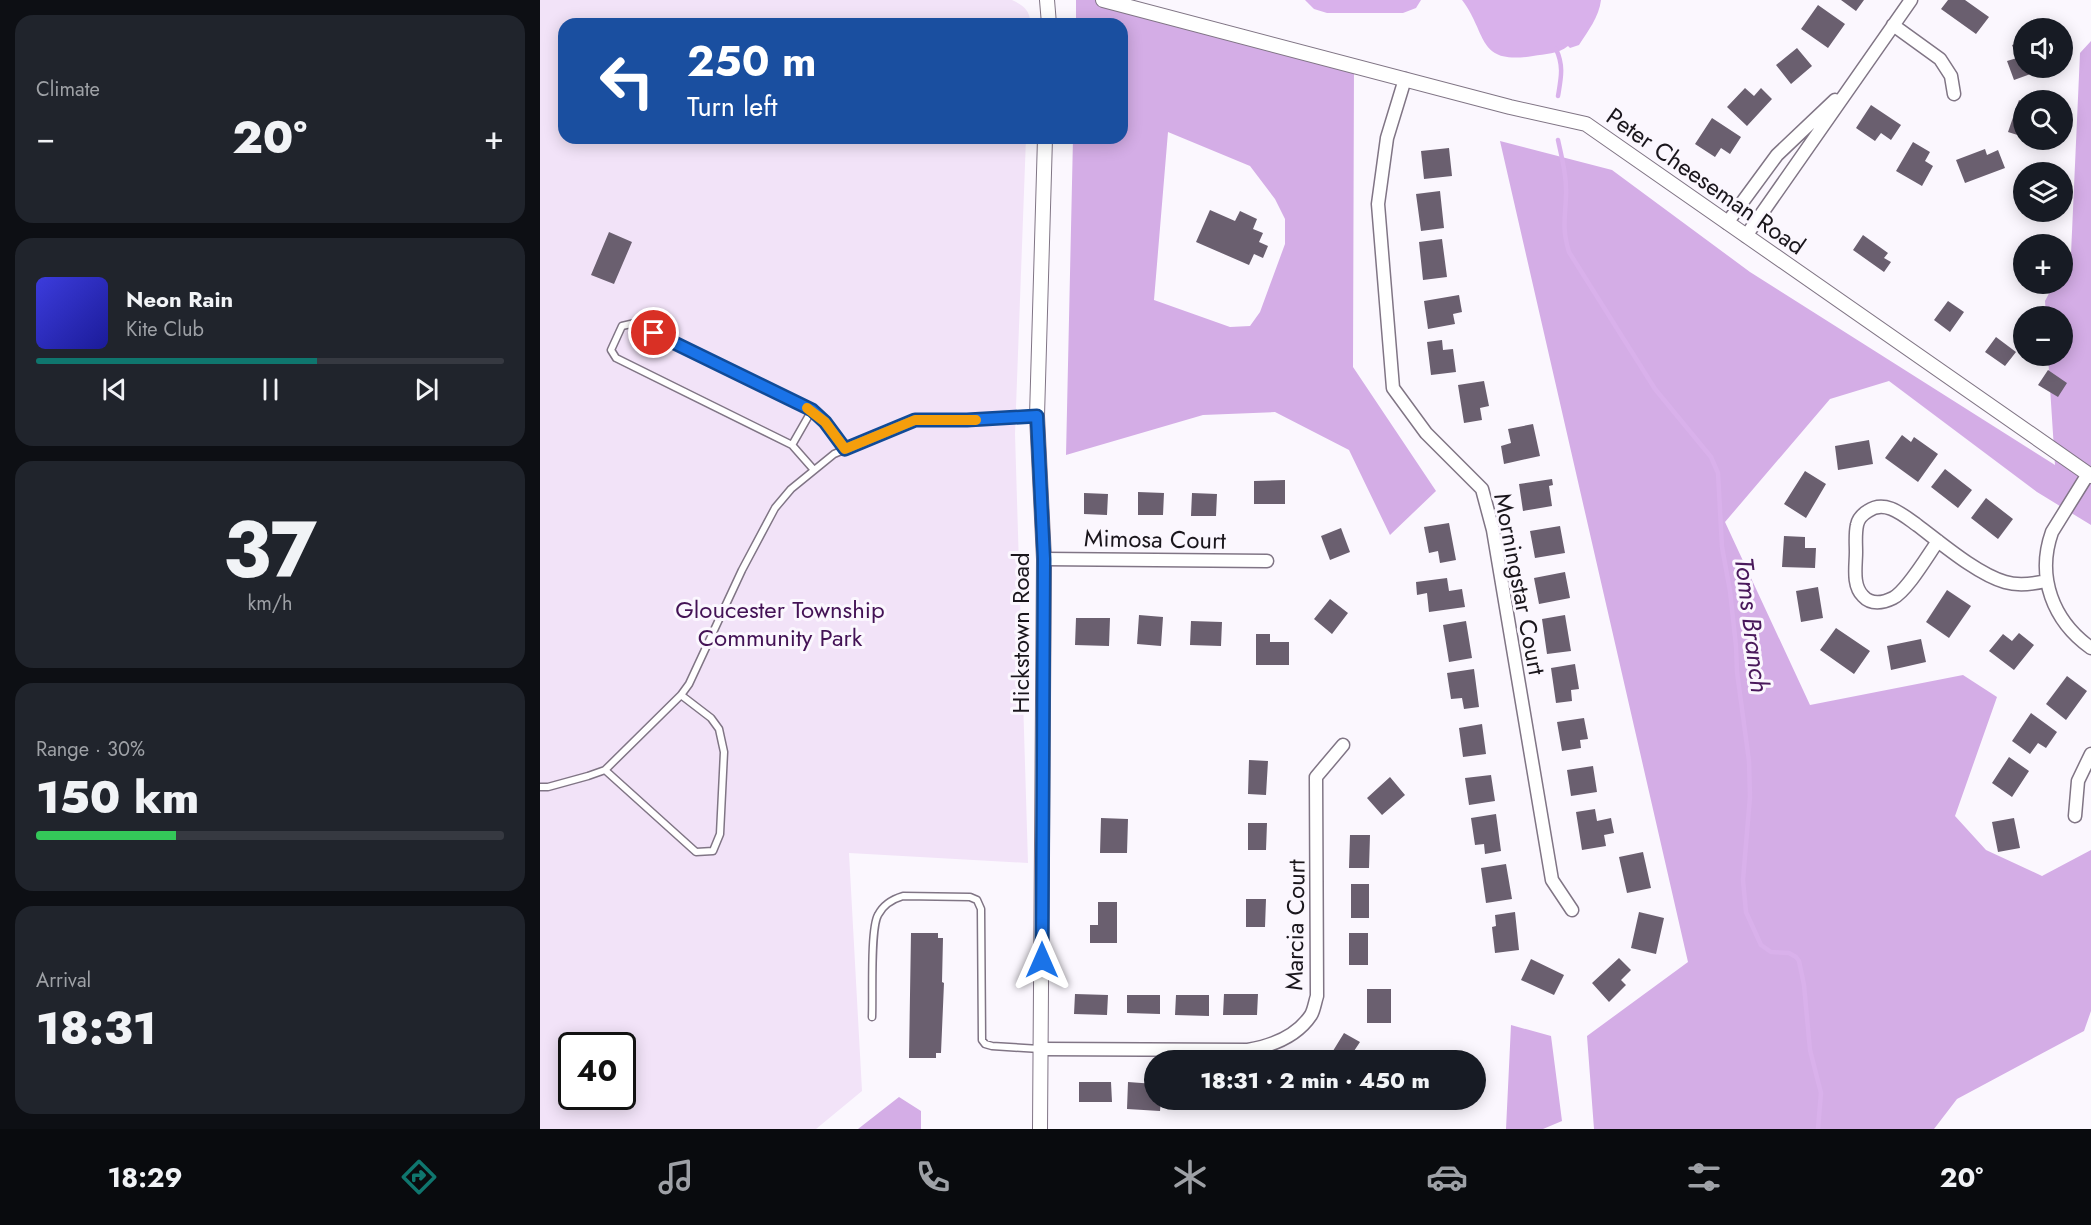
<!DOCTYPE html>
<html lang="en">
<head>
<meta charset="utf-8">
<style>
	body { margin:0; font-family:Jost,sans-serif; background:#20242c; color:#f1f3f6; height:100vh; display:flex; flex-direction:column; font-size:22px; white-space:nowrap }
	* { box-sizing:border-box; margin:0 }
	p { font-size:20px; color:#9ea1a6 }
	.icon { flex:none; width:33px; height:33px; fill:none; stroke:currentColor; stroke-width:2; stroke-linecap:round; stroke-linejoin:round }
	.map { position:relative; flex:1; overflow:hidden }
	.panel { display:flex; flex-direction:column; gap:15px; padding:15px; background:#0d0f14; width:540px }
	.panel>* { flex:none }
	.guide { position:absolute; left:18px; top:18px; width:570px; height:126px; border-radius:18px; box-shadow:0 3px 15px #0003; background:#1a4fa0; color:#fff; overflow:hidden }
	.tools { position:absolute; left:1473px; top:18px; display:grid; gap:12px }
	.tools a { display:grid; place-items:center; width:60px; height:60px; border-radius:50%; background:#171b24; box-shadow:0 3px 15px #0003; font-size:30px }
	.speed { position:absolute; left:18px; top:1032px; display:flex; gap:12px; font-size:30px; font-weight:700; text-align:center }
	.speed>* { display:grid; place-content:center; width:78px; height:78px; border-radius:50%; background:#171b24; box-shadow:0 3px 15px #0003; line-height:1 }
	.speed .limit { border:3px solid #111; border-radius:9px; background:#fff; color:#111 }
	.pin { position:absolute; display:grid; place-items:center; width:51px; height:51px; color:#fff; margin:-26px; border:3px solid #fff; border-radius:50%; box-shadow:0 2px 6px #0007 }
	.me { position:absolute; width:66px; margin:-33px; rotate:0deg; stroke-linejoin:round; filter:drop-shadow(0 0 4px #0008) }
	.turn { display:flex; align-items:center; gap:21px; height:126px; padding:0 30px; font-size:27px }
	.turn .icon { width:78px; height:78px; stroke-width:2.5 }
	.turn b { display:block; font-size:42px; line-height:51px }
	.big { font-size:45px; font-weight:800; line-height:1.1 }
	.panel .widget { flex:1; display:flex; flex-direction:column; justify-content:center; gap:9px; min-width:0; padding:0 21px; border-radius:18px; background:#20242c }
	.panel .dial { align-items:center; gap:0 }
	.dial b { font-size:78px; line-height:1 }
	.song { display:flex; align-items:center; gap:18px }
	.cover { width:72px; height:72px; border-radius:9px; background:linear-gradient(135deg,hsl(240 70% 55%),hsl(240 70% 35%)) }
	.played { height:6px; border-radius:3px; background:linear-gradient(90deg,#0f766e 60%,#363941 60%) }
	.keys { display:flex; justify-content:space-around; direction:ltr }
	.heat { display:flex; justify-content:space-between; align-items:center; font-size:33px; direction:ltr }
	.charge { height:9px; border-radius:4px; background:linear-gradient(90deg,#34c759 30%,#363941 0) }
	.trip { position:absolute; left:604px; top:1050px; width:342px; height:60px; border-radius:30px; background:#171b24; box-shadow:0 3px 15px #0003; font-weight:800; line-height:60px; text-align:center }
	.tab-bar { display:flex; height:96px; justify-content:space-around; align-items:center; background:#090b0e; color:#9ea1a6 }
	.tab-bar .icon { width:42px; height:42px }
	.tab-bar .selected { color:#0f766e }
	.tab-bar b { font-size:27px; color:#f1f3f6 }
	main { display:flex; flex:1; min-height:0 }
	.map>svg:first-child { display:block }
</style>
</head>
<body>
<main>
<section class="panel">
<div class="widget"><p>Climate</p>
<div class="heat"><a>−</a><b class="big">20°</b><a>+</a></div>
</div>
<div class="widget">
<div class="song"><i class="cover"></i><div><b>Neon Rain</b><p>Kite Club</p></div></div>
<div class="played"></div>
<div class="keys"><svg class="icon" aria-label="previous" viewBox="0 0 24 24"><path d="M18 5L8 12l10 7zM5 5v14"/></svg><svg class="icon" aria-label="pause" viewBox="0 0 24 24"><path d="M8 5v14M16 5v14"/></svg><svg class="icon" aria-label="next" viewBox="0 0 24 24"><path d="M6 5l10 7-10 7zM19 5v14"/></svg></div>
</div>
<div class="widget dial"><b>37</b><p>km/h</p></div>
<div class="widget"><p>Range · 30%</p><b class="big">150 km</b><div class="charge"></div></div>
<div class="widget"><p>Arrival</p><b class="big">18:31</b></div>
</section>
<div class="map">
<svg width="1551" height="1129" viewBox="0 0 1551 1129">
	<rect width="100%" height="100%" fill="#fbf7fe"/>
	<!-- green -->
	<path fill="#f2e3f8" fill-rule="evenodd" d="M0,0H472C483,5 491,11 490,24H24V138H486L475,434L488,863L309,853L322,1091L276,1129H0ZM32,1046H82V1096H32Z"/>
	<!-- forest -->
	<path fill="#d4ade6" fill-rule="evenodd" d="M536,0H563L814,65L813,367L896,491L850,535L809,450L735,412L663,415L526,455L533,138H582V24H536ZM628,132L710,166L735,199L745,219V244L720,312L710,326L690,327L614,300Z
		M1551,41V525L1497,492L1349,381L1290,399L1185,522L1270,705L1423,675L1457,697L1415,816L1446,850L1502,876L1551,850V1011L1544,1031L1417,1099L1394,1129H1054L1047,1036L1148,962L960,141L1072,170L1210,272L1515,465L1508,356H1522V316H1506L1505,301L1514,284H1522L1523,269L1531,254L1540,53Z
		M971,1025L1011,1036L1022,1121L1003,1129H966Z
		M359,1097L381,1111V1129H318Z"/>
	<!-- water -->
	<path fill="#d9b1eb" d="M765,0H881L876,8L863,13H787L774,9Z
		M922,0H1061C1059,17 1048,31 1039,45L1030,48L1028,46C1018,54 1005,54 993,56C936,65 948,34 922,0Z"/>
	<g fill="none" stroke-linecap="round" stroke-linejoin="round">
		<!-- stream -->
		<path stroke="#d9b1eb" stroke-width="4.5" d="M1016,49C1024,66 1021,78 1018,96
			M1018,140C1022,158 1027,178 1026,196C1025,220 1022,229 1029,252L1115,389L1171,457L1178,473L1182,547L1190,591L1196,646L1197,672L1209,761L1210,797L1203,880L1206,912L1221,945L1231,952L1249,953L1256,957L1259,961L1264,985L1270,1050L1281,1093L1278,1129"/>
	</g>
	<!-- building -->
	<path fill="#6a5f6f" d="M1301,0H1324L1316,11Z
		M1408,0H1425L1449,17L1436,34L1401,9Z
		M1278,5L1305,24L1288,48L1261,29Z
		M1484,41V68H1507L1474,80L1467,61L1477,58L1472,45Z
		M1257,48L1272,66L1251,84L1236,65Z
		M1205,88L1214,96L1221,88L1232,99L1207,126L1187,107Z
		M1479,100L1484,102V137L1468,132Z
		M1331,105L1361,125L1351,140L1341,133L1335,141L1316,128Z
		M1172,118L1201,137L1190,154L1181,148L1175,157L1155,144Z
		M1373,142L1390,152L1385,161L1393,166L1382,186L1356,171Z
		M909,148L912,176L884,179L881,151Z
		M1445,149L1447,155L1458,150L1465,168L1425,183L1416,160Z
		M900,191L904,228L881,231L876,194Z
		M670,210L695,221L700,211L717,219L713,229L723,233L719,242L728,246L723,258L714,254L709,265L656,242Z
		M69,232L92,242L74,284L51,275Z
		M1323,235L1348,253L1344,258L1351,262L1344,272L1313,250Z
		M902,239L907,277L883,280L879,242Z
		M919,295L922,312L913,314L915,324L888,329L884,301Z
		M1408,301L1424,312L1410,332L1394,320Z
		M1456,337L1476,352L1465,366L1445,352Z
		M902,340L903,350L913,349L916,372L891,375L887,342Z
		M1508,370L1527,383L1518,397L1498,385Z
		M944,381L949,406L940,408L942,420L924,423L918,385Z
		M993,424L1000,456L964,464L961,446L971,443L968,429Z
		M1362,435L1371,442L1374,437L1398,454L1378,482L1345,458Z
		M1329,440L1333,464L1298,470L1295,446Z
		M1405,469L1432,490L1418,508L1391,487Z
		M1265,471L1286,484L1266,518L1244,504Z
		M1012,479L1013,485L1009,486L1012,506L983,511L979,484Z
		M745,480V504H714V481Z
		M598,492L624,493L623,515H598Z
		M544,493L568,494L567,515L544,514Z
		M652,493L677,494L676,516H651Z
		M1446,498L1473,519L1458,539L1431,518Z
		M909,523L916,560L900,563L898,551L889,553L884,527Z
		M1020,526L1025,553L995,558L990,531Z
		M801,528L810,552L790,560L781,536Z
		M1244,536L1265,537V548H1276L1275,568L1242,567Z
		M1025,572L1030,598L999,604L994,578Z
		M907,578L909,591L922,589L925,607L889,612L887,593L877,595L876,582Z
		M1278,587L1283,618L1261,622L1256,591Z
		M1407,590L1431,606L1409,638L1386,622Z
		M790,599L808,613L792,634L774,619Z
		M599,615L623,617L621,646L597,644Z
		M1025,615L1031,651L1007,654L1002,619Z
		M536,618H570L569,646L535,645Z
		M651,621L682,622L681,646L650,645Z
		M926,621L932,658L909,662L903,625Z
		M1296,628L1330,651L1314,674L1280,650Z
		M1479,633L1494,645L1474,670L1449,651L1463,634L1472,641Z
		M716,634H730V642H749V665H716Z
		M1381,639L1386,662L1351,670L1347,646Z
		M1035,664L1039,689L1031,690L1032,701L1016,703L1011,668Z
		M934,669L939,707L924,709L922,698L911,699L907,673Z
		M1527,676L1547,691L1526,720L1506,704Z
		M1491,713L1517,732L1506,748L1498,743L1490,754L1472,741Z
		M1044,718L1048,739L1040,740L1041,748L1022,751L1017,722Z
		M942,724L946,754L923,757L919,728Z
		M1469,757L1489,771L1472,797L1452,783Z
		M709,760L728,761L726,795L708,794Z
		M1053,766L1057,792L1031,796L1027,770Z
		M951,775L955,801L929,805L925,778Z
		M850,777L865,795L842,815L827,798Z
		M1055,809L1057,821L1071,818L1074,833L1064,835L1066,846L1042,850L1036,812Z
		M956,814L961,851L945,854L944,844L935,845L931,818Z
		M561,818L588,819L587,853H560Z
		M1474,818L1480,848L1458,852L1452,822Z
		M708,823H727L726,850H708Z
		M810,835H830L829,868H809Z
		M1103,852L1111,888L1087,893L1079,857Z
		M966,864L972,899L946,903L941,868Z
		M811,884H829V918H811Z
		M706,899H726L725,927H706Z
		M558,902H577V943H550V925H558Z
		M975,912L979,950L955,953L952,927L956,926L955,915Z
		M1099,912L1124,918L1116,954L1091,948Z
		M371,933H398V938H403L402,982L404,983L401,1053H396V1058H369Z
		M809,933H828V965H809Z
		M1079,958L1091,970L1081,980L1086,985L1069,1002L1052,983Z
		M991,959L1024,975L1014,995L981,980Z
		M827,989H851V1023H827Z
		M535,994L568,995L567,1015L534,1014Z
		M684,994H718L717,1015H683Z
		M587,995H620V1014L587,1013Z
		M636,995H669V1016L635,1015Z
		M804,1033L820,1042L808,1060H791L788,1059Z
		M859,1050L875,1058L874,1060H854Z
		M539,1082H571L572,1102H539Z
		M588,1082L615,1084V1100H621L620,1111L587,1109Z
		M636,1100H670V1104L636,1103Z"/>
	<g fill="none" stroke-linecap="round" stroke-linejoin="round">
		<!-- service casing -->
		<g stroke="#807585" stroke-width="9">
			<path id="service" d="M272,410L252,445L76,358L71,350L82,326L95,323L272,410L285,422L305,449
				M252,445L274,470
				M65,770L156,852L173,851L180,834L184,752L179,729L171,718L141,695
				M0,787H8L48,776L65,770L141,695L149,684L202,570L235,508L251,489L294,454L375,420H427L497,416
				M332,1017C333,997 330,929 338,915C343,905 353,899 363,896L430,897L437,900L441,909L442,1040L445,1044L452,1046L500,1049"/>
		</g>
		<!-- minor casing -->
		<g stroke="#807585" stroke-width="15">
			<path id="minor" d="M1353,25L1400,59L1411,76L1414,94
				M865,79L847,138L838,204L853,388L886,433L942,489L953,530L1012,880L1032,910
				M1187,223L1237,155L1295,100
				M1206,236L1371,0
				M1548,474L1512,532C1496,577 1513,621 1551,648
				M1398,541C1388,555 1367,591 1353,598C1343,603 1331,605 1323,596C1312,585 1316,566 1316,552C1316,544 1315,534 1317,525C1318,519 1323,514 1328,511C1345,499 1363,515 1377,525C1401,543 1437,574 1465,582C1478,586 1493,584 1506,581
				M504,559L727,561
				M1535,816L1538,781L1551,754
				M501,1049L708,1050C731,1046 757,1036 771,1015C774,1010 775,1002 777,996L776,777L803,745"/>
		</g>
		<!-- tertiary casing -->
		<g stroke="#807585" stroke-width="16">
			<path id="tertiary" d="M507,0L509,24
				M563,0L970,107L1046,124L1551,476
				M500,1129L504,559L497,416L505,138"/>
		</g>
		<!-- service -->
		<use href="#service" stroke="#fff" stroke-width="6"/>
		<!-- minor -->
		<use href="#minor" stroke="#fff" stroke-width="12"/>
		<!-- tertiary -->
		<use href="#tertiary" stroke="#fff" stroke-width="14"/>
	</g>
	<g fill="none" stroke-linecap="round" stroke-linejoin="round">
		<!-- route casing -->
		<g stroke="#114b97" stroke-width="15">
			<path id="route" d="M114,333L272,410L285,422L305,449L375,420H427L497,416L504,559L502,960"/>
		</g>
		<!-- route -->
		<use href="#route" stroke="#1a73e8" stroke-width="10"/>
		<!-- slow -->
		<path stroke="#f59e0b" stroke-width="10" d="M267,408L285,422L305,449L375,420H436"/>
	</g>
	<g text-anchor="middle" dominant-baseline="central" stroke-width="6" stroke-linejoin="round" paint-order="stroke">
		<!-- street labels -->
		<g font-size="24" fill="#1a161c" stroke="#fbf7fe">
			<text transform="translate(1166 181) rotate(35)">Peter Cheeseman Road</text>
			<text transform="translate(615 539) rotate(1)">Mimosa Court</text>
			<text transform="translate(980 584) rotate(79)">Morningstar Court</text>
			<text transform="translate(480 633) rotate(-90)">Hickstown Road</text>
			<text transform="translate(755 925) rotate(-89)">Marcia Court</text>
		</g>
		<!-- park labels -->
		<g font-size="24" fill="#431255" stroke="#fbf7fe">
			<text x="240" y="609">Gloucester Township<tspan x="240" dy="28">Community Park</tspan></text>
		</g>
		<!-- water labels -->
		<g font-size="26" font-style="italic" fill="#49185b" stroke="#fbf7fe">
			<text transform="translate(1212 625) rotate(83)">Toms Branch</text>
		</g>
	</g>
</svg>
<div class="tools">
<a><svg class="icon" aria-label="sound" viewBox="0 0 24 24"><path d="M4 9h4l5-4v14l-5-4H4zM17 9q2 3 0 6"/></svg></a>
<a><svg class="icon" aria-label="search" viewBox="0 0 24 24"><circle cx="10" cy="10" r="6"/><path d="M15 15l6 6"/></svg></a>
<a><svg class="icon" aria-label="layers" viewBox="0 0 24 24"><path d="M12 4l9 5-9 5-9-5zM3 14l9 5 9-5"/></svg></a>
<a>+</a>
<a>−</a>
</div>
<div class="speed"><div class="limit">40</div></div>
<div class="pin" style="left:114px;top:333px;background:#d93025"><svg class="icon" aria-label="arrive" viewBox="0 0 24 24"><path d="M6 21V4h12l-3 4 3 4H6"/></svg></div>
<svg class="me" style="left:502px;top:960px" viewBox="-20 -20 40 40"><path d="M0-17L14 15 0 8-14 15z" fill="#1a73e8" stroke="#fff" stroke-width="4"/></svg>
<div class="trip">18:31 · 2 min · 450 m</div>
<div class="guide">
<div class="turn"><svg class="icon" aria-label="left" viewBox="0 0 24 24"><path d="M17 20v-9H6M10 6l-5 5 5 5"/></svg><div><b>250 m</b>Turn left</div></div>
</div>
</div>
</main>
<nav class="tab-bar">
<b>18:29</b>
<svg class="icon selected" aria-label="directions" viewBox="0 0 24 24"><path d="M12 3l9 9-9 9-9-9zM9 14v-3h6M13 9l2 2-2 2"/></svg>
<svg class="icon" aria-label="music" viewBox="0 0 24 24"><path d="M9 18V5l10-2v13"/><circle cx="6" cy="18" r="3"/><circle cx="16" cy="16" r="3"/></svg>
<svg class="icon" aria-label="phone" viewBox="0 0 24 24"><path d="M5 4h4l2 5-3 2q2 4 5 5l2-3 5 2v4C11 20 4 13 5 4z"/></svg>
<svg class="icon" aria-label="climate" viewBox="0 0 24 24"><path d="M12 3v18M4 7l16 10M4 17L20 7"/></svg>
<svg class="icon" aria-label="car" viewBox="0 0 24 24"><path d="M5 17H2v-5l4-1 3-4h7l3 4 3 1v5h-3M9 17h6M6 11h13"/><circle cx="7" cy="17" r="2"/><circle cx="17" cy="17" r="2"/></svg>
<svg class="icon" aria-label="filters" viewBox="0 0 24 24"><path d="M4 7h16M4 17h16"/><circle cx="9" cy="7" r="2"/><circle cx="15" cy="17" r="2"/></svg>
<b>20°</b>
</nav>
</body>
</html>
